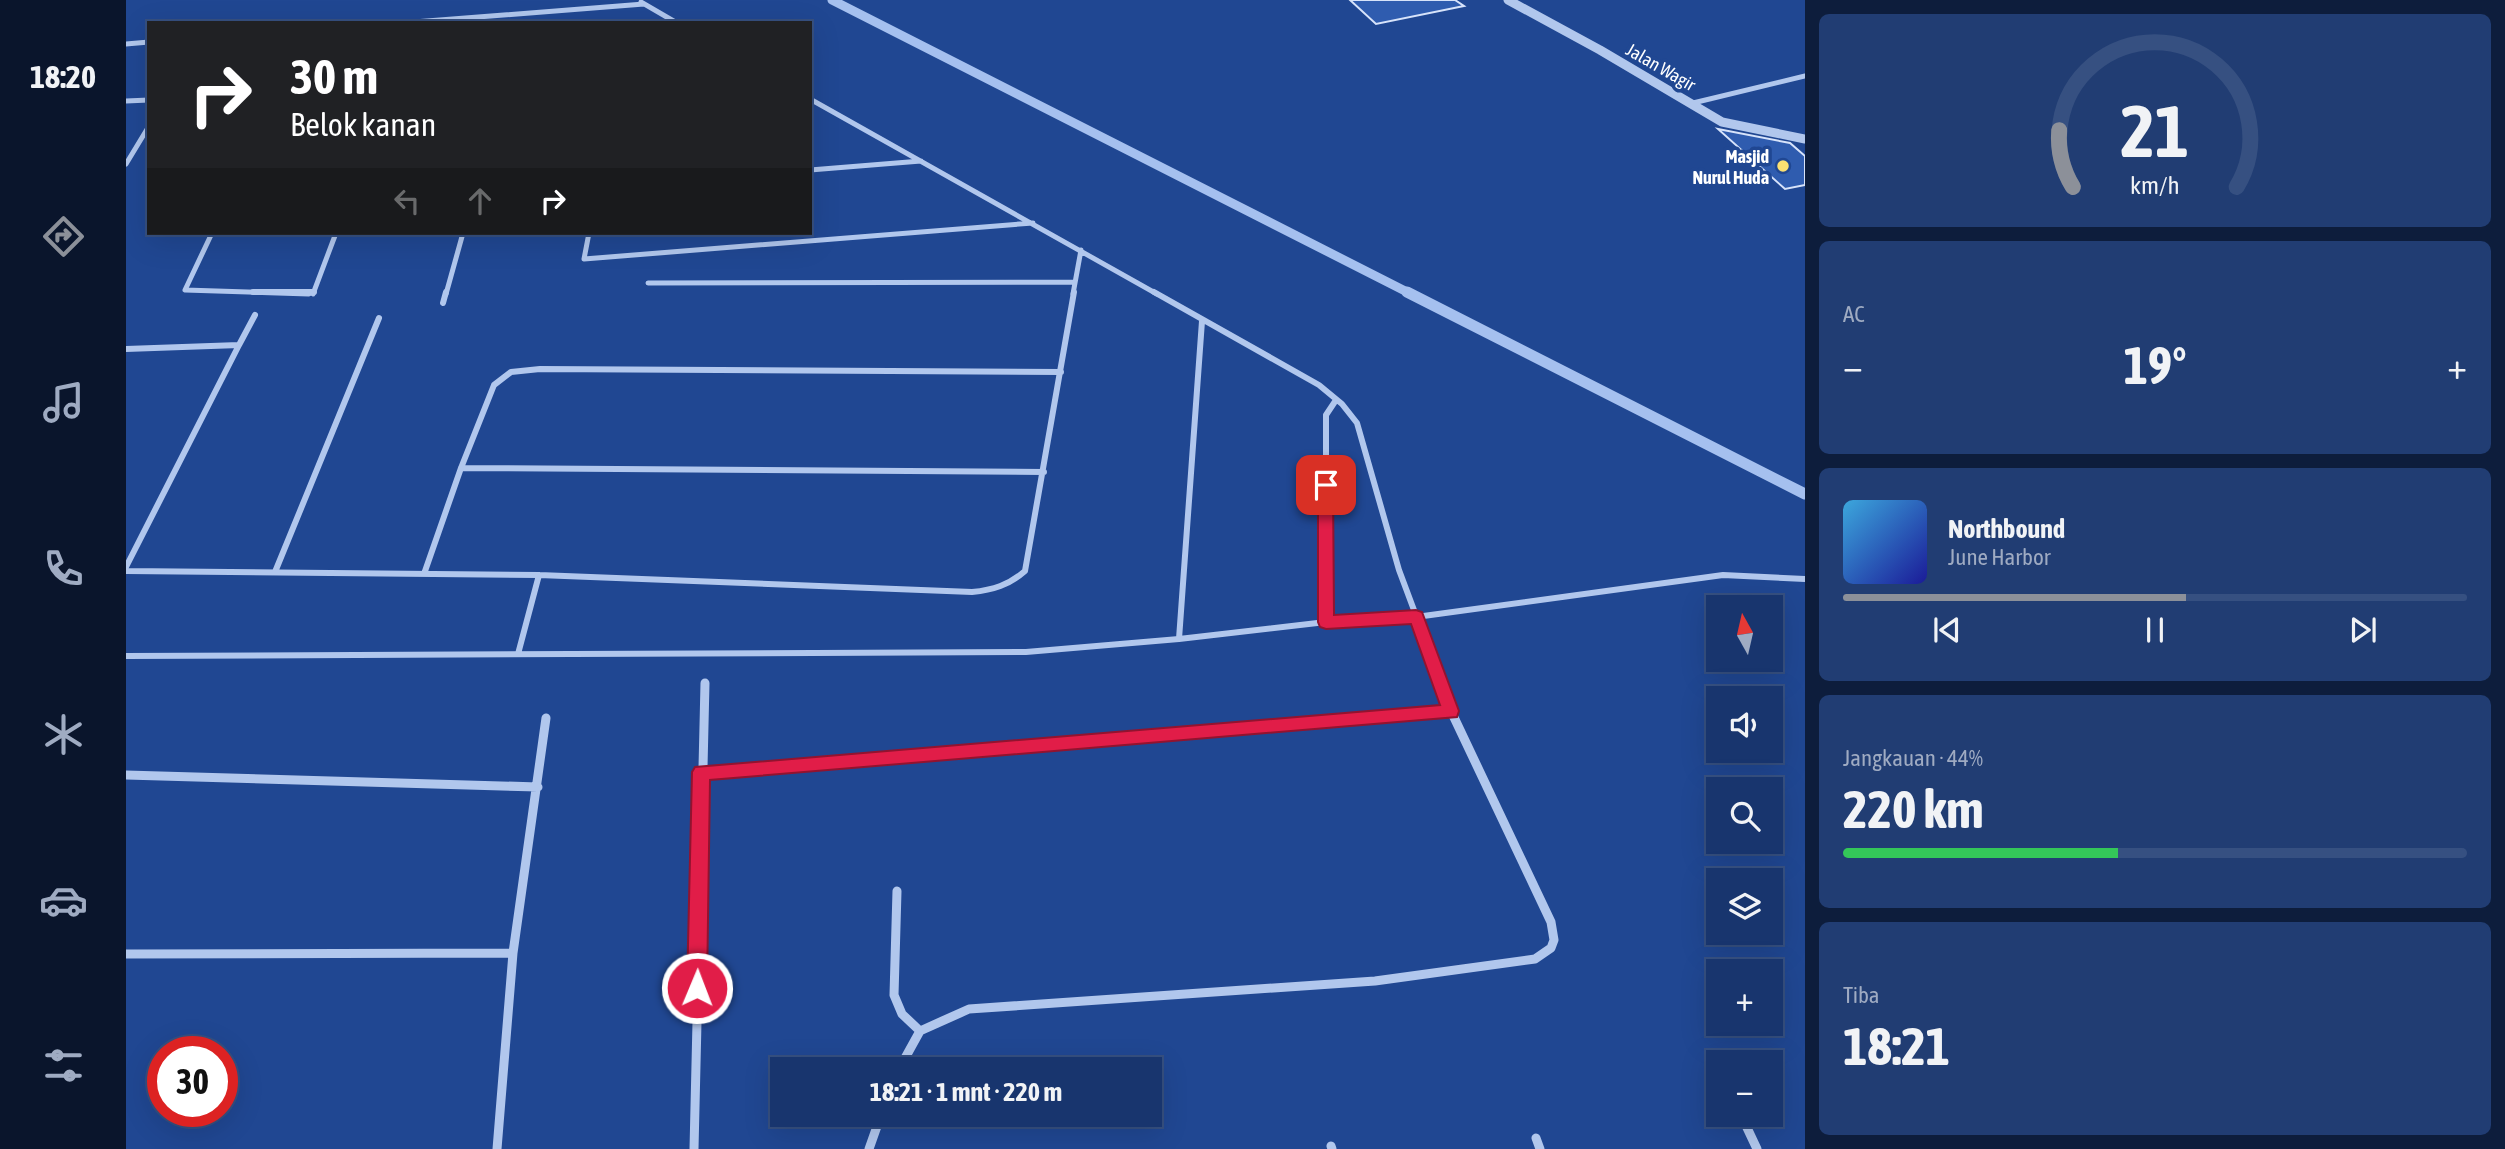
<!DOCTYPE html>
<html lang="id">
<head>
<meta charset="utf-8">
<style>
	body { margin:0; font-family:"Asap Condensed",sans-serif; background:#213d73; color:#f1f3f6; height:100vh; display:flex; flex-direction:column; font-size:26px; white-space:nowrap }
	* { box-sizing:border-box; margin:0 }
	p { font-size:23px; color:#9fabc2 }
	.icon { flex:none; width:38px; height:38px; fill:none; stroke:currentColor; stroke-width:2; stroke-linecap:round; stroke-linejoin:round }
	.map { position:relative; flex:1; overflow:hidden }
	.side { display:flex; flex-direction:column; gap:14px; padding:14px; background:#0d1d3c; width:700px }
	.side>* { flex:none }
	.guide { position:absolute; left:21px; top:21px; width:665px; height:214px; border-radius:0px; box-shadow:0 7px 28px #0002,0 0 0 2px #365081; background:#202124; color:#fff; overflow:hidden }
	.needle { width:46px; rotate:352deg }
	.buttons { position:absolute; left:1580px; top:595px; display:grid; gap:14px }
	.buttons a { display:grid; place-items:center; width:77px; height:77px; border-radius:0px; background:#18356e; box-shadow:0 7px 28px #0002,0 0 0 2px #365081; font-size:35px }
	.speed { position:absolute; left:21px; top:1036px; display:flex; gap:14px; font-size:35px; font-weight:700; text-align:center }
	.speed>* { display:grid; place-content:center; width:91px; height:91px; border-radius:50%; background:#18356e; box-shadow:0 7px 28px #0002,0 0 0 2px #365081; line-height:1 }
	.speed .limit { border:10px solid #d22; background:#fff; color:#111 }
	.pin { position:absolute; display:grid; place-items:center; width:60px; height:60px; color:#fff; margin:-30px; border-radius:14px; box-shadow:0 4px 10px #0006 }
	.me { position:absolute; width:77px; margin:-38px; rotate:1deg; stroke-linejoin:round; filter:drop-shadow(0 0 5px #0008) }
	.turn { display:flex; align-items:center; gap:24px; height:147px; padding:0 28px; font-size:32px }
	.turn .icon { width:91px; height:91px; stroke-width:2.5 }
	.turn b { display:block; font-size:49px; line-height:60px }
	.lanes { display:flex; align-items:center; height:66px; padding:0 28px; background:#0003; justify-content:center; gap:35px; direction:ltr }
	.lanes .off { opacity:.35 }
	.big { font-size:52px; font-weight:700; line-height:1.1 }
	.side .tile { flex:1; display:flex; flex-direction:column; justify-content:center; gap:10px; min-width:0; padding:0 24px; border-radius:10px; background:#213d73 }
	.side .dial { align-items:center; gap:0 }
	.dial svg { height:182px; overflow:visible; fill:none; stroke:#365081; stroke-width:7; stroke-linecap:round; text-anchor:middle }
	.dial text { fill:#f1f3f6; stroke:none }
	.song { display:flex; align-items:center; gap:21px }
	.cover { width:84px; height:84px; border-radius:10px; background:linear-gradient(135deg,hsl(200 70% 55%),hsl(240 70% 35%)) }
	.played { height:7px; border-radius:4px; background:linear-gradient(90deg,#8c9099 55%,#365081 55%) }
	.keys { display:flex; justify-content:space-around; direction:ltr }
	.heat { display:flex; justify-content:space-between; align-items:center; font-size:38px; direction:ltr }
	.charge { height:10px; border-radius:5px; background:linear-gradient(90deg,#34c759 44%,#365081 0) }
	.trip { position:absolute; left:644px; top:1057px; width:392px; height:70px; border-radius:0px; background:#18356e; box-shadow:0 7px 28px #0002,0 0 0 2px #365081; font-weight:700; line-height:70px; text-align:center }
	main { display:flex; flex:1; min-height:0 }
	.tabs { display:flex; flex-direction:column; width:126px; justify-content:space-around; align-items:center; background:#0a152c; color:#9fabc2 }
	.tabs .icon { width:49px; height:49px }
	.tabs .on { color:#8c9099 }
	.tabs b { font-size:32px; color:#f1f3f6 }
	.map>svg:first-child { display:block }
</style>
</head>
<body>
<main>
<nav class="tabs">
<b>18:20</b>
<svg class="icon on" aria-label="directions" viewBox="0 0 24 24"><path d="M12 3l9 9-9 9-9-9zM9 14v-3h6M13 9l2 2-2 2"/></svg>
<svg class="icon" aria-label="music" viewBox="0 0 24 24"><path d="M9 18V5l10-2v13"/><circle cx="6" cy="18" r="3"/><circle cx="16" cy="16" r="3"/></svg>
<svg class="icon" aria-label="phone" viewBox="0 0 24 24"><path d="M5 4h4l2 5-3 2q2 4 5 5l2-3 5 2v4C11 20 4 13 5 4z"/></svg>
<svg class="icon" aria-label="climate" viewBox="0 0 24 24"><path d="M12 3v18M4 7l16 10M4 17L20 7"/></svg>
<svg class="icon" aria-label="car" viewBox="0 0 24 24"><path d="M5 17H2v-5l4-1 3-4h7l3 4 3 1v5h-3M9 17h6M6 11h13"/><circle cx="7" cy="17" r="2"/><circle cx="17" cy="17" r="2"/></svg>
<svg class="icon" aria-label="filters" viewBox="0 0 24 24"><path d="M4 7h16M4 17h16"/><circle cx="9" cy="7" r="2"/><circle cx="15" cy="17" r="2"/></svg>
</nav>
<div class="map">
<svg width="1679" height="1149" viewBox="0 0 1679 1149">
	<rect width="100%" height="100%" fill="#204792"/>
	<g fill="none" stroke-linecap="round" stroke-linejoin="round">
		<!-- stream-far1 -->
		<path stroke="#a5c0ef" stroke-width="9" d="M706,0L1285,294"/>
		<!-- stream -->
		<path stroke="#a5c0ef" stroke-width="11" d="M1281,292L1679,494"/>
	</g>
	<!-- building -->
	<path fill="#2f5caf" stroke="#d7e3fa" stroke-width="2" d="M1224,0H1329L1338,6L1250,24Z
		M1592,129L1664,143L1679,156V185L1659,189Z"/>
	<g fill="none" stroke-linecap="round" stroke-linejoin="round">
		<!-- minor-far2 -->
		<path stroke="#b1c7ed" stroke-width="5" d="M515,2L551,23
			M275,23L518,4
			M0,44L23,42
			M684,99L1031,294
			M0,101L23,100
			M1567,103L1679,76
			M0,164L23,126
			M684,170L795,161
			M86,233L59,290L183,294
			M463,233L458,259L907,223
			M522,283L949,282
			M187,294L210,233
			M320,294L337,233
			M947,294L955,250"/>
		<!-- minor-far1 -->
		<path stroke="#b1c7ed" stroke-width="6" d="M127,292H188
			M1028,292L1193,385L1216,404L1231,423L1273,570L1310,669
			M317,303L320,292
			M113,345L129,315
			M0,349L113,345L0,567
			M335,468L918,472
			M0,571L413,575L846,592C867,590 883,585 899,571L948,292
			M149,572L253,318
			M298,574L335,468L368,385L385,372L414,369L935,372
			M1200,622V415L1210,400
			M1053,639L1076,321
			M392,654L413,575
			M0,656L900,652L1053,639L1200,622L1290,617L1597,575L1679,579"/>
		<!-- minor -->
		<path stroke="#b1c7ed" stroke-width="9" d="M575,772L1325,711
			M0,775L412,787
			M771,891L768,995L776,1014L794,1031
			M0,954L387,953
			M773,1069L794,1031L843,1009L1249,981L1409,959L1425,948L1428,940L1425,922L1325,711L1309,667
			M1615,1115L1631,1149
			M1410,1138L1414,1149
			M1205,1146L1206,1149
			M371,1149L387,953L420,718
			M568,1149L579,683
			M743,1149L755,1115"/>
		<!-- tertiary -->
		<path stroke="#b1c7ed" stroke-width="9" d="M1382,0L1474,50L1596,122L1679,139"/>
	</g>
	<!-- route -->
	<path fill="#e11d48" stroke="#92132f" stroke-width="2" d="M1200,479L1207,485L1208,615L1290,610L1296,612L1333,711L1331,717L584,780L581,988L578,995L571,998L564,995L561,988L566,772L569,767L1314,705L1285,624L1200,629L1194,627L1192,622V485Z"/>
	<!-- markers -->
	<circle fill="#fbe072" stroke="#204792" stroke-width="2.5" cx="1657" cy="166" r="7"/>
	<g text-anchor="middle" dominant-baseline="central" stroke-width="7" stroke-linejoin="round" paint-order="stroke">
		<!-- far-street labels -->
		<g font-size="18" fill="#fff" stroke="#204792">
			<text transform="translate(1535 67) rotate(30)">Jalan Wagir</text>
		</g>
		<!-- far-poi labels -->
		<g font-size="18" font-weight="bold" fill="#fff" stroke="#204792" text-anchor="end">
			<text x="1643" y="156">Masjid<tspan x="1643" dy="21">Nurul Huda</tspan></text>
		</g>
	</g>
</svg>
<div class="buttons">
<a><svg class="needle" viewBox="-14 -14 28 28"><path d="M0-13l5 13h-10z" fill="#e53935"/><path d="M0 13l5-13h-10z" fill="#9fabc2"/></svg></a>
<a><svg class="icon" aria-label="sound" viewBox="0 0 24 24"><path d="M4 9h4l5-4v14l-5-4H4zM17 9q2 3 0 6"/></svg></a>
<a><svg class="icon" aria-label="search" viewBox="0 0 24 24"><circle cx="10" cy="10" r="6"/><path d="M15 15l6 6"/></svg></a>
<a><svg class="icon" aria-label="layers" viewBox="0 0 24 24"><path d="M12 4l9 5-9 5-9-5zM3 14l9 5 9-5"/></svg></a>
<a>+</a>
<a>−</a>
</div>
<div class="speed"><div class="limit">30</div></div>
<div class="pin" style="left:1200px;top:485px;background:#d93025"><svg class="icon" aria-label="arrive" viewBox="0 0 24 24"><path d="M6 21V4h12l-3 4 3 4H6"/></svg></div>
<svg class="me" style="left:571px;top:988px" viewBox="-20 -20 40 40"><circle r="17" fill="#e11d48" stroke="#fff" stroke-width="3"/><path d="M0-11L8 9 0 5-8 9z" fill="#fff"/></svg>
<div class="trip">18:21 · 1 mnt · 220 m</div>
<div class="guide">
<div class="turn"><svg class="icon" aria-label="right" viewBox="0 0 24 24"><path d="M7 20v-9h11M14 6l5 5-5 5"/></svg><div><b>30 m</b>Belok kanan</div></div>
<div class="lanes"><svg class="icon off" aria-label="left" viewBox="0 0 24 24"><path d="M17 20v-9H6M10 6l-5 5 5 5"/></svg><svg class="icon off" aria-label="ahead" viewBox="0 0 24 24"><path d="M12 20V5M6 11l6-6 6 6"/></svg><svg class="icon" aria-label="right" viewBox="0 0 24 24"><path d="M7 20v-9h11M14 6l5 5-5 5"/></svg></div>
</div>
</div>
<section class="side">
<div class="tile dial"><svg viewBox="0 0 100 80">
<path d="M14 69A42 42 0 1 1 86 69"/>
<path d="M14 69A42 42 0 0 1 8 44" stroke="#8c9099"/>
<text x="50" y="56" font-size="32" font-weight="700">21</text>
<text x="50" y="72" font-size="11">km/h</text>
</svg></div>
<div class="tile"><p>AC</p>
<div class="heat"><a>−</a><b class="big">19°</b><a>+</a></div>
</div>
<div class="tile">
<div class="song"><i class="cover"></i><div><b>Northbound</b><p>June Harbor</p></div></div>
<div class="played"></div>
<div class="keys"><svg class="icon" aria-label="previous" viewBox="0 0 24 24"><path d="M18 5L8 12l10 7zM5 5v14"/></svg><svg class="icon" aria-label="pause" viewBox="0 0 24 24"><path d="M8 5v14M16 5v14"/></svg><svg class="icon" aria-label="next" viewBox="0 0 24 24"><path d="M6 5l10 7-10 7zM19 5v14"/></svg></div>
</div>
<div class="tile"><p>Jangkauan · 44%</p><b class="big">220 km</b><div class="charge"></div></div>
<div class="tile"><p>Tiba</p><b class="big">18:21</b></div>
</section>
</main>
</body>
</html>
